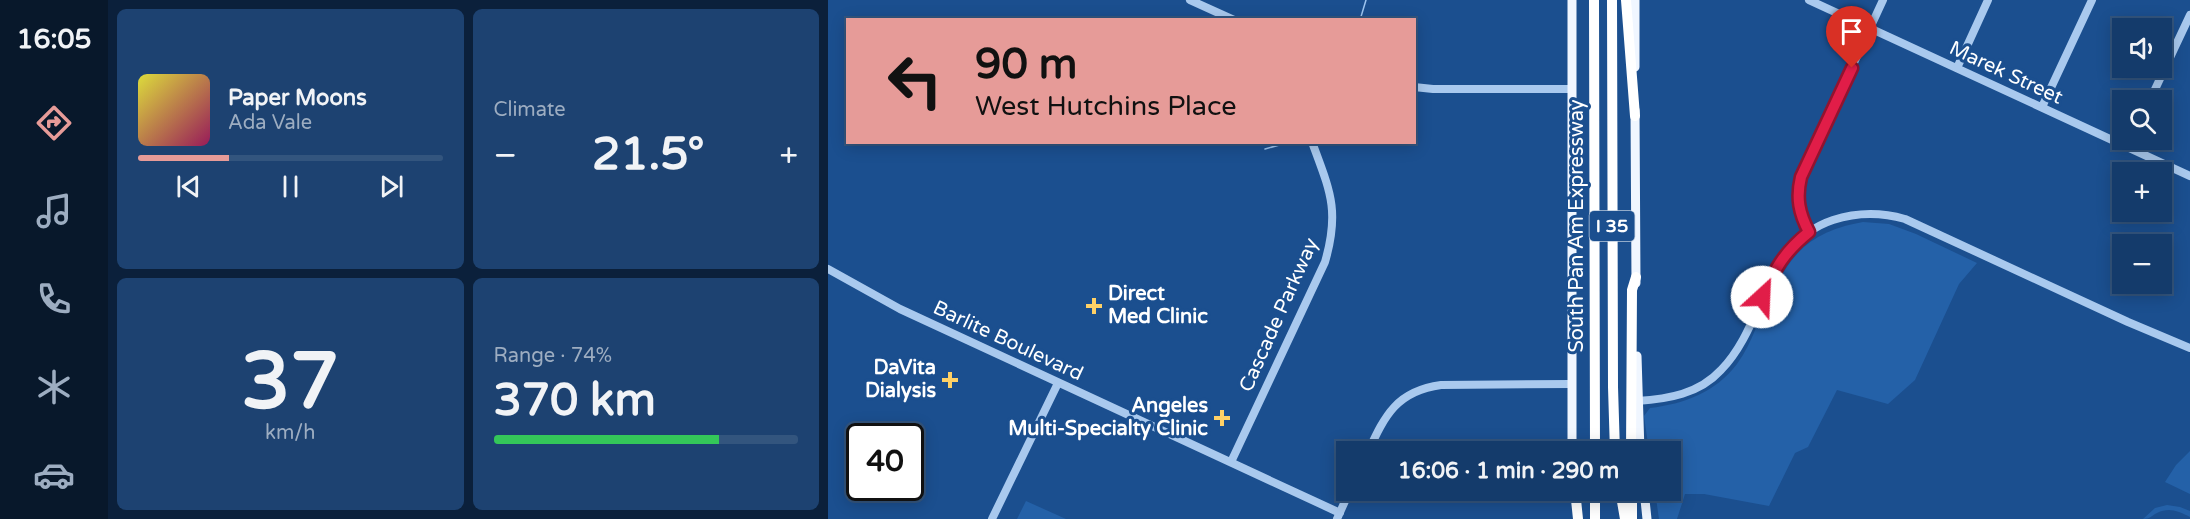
<!DOCTYPE html>
<html lang="en">
<head>
<meta charset="utf-8">
<style>
	body { margin:0; font-family:"Varela Round",sans-serif; background:#1d4271; color:#f1f3f6; height:100vh; display:flex; flex-direction:column; font-size:22px; white-space:nowrap }
	* { box-sizing:border-box; margin:0 }
	p { font-size:20px; color:#9dadc1 }
	.icon { flex:none; width:33px; height:33px; fill:none; stroke:currentColor; stroke-width:2; stroke-linecap:round; stroke-linejoin:round }
	.map { position:relative; flex:1; overflow:hidden }
	.drawer { display:flex; flex-direction:column; gap:9px; padding:9px; background:#0b203b; width:720px }
	.drawer>* { flex:none }
	.top-card { position:absolute; left:18px; top:18px; width:570px; height:126px; border-radius:0px; box-shadow:0 3px 15px #0003,0 0 0 2px #33557e; background:#e69b98; color:#111; overflow:hidden }
	.controls { position:absolute; left:1284px; top:18px; display:grid; gap:12px }
	.controls a { display:grid; place-items:center; width:60px; height:60px; border-radius:0px; background:#143b6b; box-shadow:0 3px 15px #0003,0 0 0 2px #33557e; font-size:30px }
	.speed { position:absolute; left:18px; top:423px; display:flex; gap:12px; font-size:30px; font-weight:700; text-align:center }
	.speed>* { display:grid; place-content:center; width:78px; height:78px; border-radius:50%; background:#143b6b; box-shadow:0 3px 15px #0003,0 0 0 2px #33557e; line-height:1 }
	.speed .limit { border:3px solid #111; border-radius:9px; background:#fff; color:#111 }
	.pin { position:absolute; display:grid; place-items:center; width:51px; height:51px; color:#fff; margin:-62px -26px; border-radius:50% 50% 50% 0; rotate:-45deg; box-shadow:0 0 6px #0007 }
	.pin .icon { rotate:45deg }
	.me { position:absolute; width:66px; margin:-33px; rotate:25deg; stroke-linejoin:round; filter:drop-shadow(0 0 4px #0008) }
	.turn { display:flex; align-items:center; gap:21px; height:126px; padding:0 30px; font-size:27px }
	.turn .icon { width:78px; height:78px; stroke-width:2.5 }
	.turn b { display:block; font-size:42px; line-height:51px }
	.big { font-size:45px; font-weight:800; line-height:1.1 }
	.drawer .tile { flex:1; display:flex; flex-direction:column; justify-content:center; gap:9px; min-width:0; padding:0 21px; border-radius:9px; background:#1d4271 }
	.drawer .dial { align-items:center; gap:0 }
	.dial b { font-size:78px; line-height:1 }
	.song { display:flex; align-items:center; gap:18px }
	.cover { width:72px; height:72px; border-radius:9px; background:linear-gradient(135deg,hsl(60 70% 55%),hsl(330 70% 35%)) }
	.played { height:6px; border-radius:3px; background:linear-gradient(90deg,#e69b98 30%,#33557e 30%) }
	.keys { display:flex; justify-content:space-around; direction:ltr }
	.heat { display:flex; justify-content:space-between; align-items:center; font-size:33px; direction:ltr }
	.charge { height:9px; border-radius:4px; background:linear-gradient(90deg,#34c759 74%,#33557e 0) }
	.drawer .tiles { flex:1; display:grid; gap:9px; grid-template-columns:repeat(2,1fr) }
	.trip { position:absolute; left:508px; top:441px; width:345px; height:60px; border-radius:0px; background:#143b6b; box-shadow:0 3px 15px #0003,0 0 0 2px #33557e; font-weight:800; line-height:60px; text-align:center }
	main { display:flex; flex:1; min-height:0 }
	.menu { display:flex; flex-direction:column; width:108px; justify-content:space-around; align-items:center; background:#08182b; color:#9dadc1 }
	.menu .icon { width:42px; height:42px }
	.menu .active { color:#e69b98 }
	.menu b { font-size:27px; color:#f1f3f6 }
	.map>svg:first-child { display:block }
</style>
</head>
<body>
<main>
<nav class="menu">
<b>16:05</b>
<svg class="icon active" aria-label="directions" viewBox="0 0 24 24"><path d="M12 3l9 9-9 9-9-9zM9 14v-3h6M13 9l2 2-2 2"/></svg>
<svg class="icon" aria-label="music" viewBox="0 0 24 24"><path d="M9 18V5l10-2v13"/><circle cx="6" cy="18" r="3"/><circle cx="16" cy="16" r="3"/></svg>
<svg class="icon" aria-label="phone" viewBox="0 0 24 24"><path d="M5 4h4l2 5-3 2q2 4 5 5l2-3 5 2v4C11 20 4 13 5 4z"/></svg>
<svg class="icon" aria-label="climate" viewBox="0 0 24 24"><path d="M12 3v18M4 7l16 10M4 17L20 7"/></svg>
<svg class="icon" aria-label="car" viewBox="0 0 24 24"><path d="M5 17H2v-5l4-1 3-4h7l3 4 3 1v5h-3M9 17h6M6 11h13"/><circle cx="7" cy="17" r="2"/><circle cx="17" cy="17" r="2"/></svg>
</nav>
<section class="drawer">
<div class="tiles">
<div class="tile">
<div class="song"><i class="cover"></i><div><b>Paper Moons</b><p>Ada Vale</p></div></div>
<div class="played"></div>
<div class="keys"><svg class="icon" aria-label="previous" viewBox="0 0 24 24"><path d="M18 5L8 12l10 7zM5 5v14"/></svg><svg class="icon" aria-label="pause" viewBox="0 0 24 24"><path d="M8 5v14M16 5v14"/></svg><svg class="icon" aria-label="next" viewBox="0 0 24 24"><path d="M6 5l10 7-10 7zM19 5v14"/></svg></div>
</div>
<div class="tile"><p>Climate</p>
<div class="heat"><a>−</a><b class="big">21.5°</b><a>+</a></div>
</div>
<div class="tile dial"><b>37</b><p>km/h</p></div>
<div class="tile"><p>Range · 74%</p><b class="big">370 km</b><div class="charge"></div></div>
</div>
</section>
<div class="map">
<svg width="1362" height="519" viewBox="0 0 1362 519">
	<rect width="100%" height="100%" fill="#1b4f8f"/>
	<!-- green -->
	<path fill="#2461a8" d="M1035,222L1061,224L1088,234L1149,263L1131,284L1087,380L1060,404L1009,390L980,447L967,453L941,506L876,494H857L849,519H831L827,491L843,490V452L821,451L816,416L822,408C856,404 888,392 909,364C917,353 923,340 928,328C955,270 966,234 1035,222Z
		M1362,451V494L1337,482L1348,465Z
		M198,501L238,519H189Z
		M1339,505L1352,507L1362,511V517C1350,511 1341,507 1329,513C1323,516 1322,519 1315,519L1327,508Z"/>
	<g fill="none" stroke-linecap="round" stroke-linejoin="round">
		<!-- stream -->
		<path stroke="#9cc4f0" stroke-width="1.5" d="M532,20L538,0
			M437,149L462,142"/>
		<!-- minor -->
		<path stroke="#a9c9ee" stroke-width="8" d="M362,0L406,20
			M981,0L1362,176
			M1129,68L1160,0
			M586,87L605,89H743
			M1322,100L1362,15
			M1214,107L1264,0
			M981,232C971,213 968,197 973,177L1055,0
			M0,269L72,309L512,513
			M809,401C840,399 871,394 893,370C938,324 936,243 1005,220C1030,212 1052,212 1077,219L1300,322L1362,348
			M540,452C557,415 569,391 613,385L744,384
			M403,462L497,262C512,210 502,191 484,142
			M164,519L230,383
			M509,519L522,490"/>
		<!-- major -->
		<path stroke="#f0f6ff" stroke-width="9" d="M744,0V452
			M807,67V0
			M807,110L808,283
			M809,356L812,452
			M816,490L819,519"/>
		<!-- highway -->
		<path stroke="#fff" stroke-width="10" d="M766,0L767,452
			M784,0L785,387L787,452
			M798,0L807,116
			M803,452L804,290L808,277
			M747,490L750,519
			M767,490V519
			M792,490L797,519
			M804,490V519"/>
	</g>
	<g fill="none" stroke-linecap="round" stroke-linejoin="round">
		<!-- route casing -->
		<g stroke="#92132f" stroke-width="15">
			<path id="route" d="M934,297C948,268 955,253 981,232C971,213 968,198 973,177L1024,68"/>
		</g>
		<!-- route -->
		<use href="#route" stroke="#e11d48" stroke-width="10"/>
	</g>
	<!-- markers -->
	<g fill="#ffd166" stroke="#1b4f8f" stroke-width="2">
		<path d="M263 297h6v6h6v6h-6v6h-6v-6h-6v-6h6z"/>
		<path d="M119 371h6v6h6v6h-6v6h-6v-6h-6v-6h6z"/>
		<path d="M391 409h6v6h6v6h-6v6h-6v-6h-6v-6h6z"/>
	</g>
	<g text-anchor="middle" dominant-baseline="central" stroke-width="6" stroke-linejoin="round" paint-order="stroke">
		<!-- shield labels -->
		<rect fill="#1b4f8f" stroke="#bbcadd" stroke-width="1.5" x="761.5" y="211" width="45" height="30" rx="4.5"/>
		<g font-size="18" font-weight="bold" fill="#fff">
			<text x="784" y="226">I 35</text>
		</g>
		<!-- street labels -->
		<g font-size="20" fill="#fff" stroke="#1b4f8f">
			<text transform="translate(1178 73) rotate(25)">Marek Street</text>
			<text transform="translate(749 226) rotate(-90)">South Pan Am Expressway</text>
			<text transform="translate(451 315) rotate(-66)">Cascade Parkway</text>
			<text transform="translate(180 341) rotate(25)">Barlite Boulevard</text>
		</g>
		<!-- poi labels -->
		<g font-size="20" font-weight="bold" fill="#fff" stroke="#1b4f8f" text-anchor="end">
			<text x="280" y="294" text-anchor="start">Direct<tspan x="280" dy="23">Med Clinic</tspan></text>
			<text x="108" y="368">DaVita<tspan x="108" dy="23">Dialysis</tspan></text>
			<text x="380" y="406">Angeles<tspan x="380" dy="23">Multi-Specialty Clinic</tspan></text>
		</g>
	</g>
</svg>
<div class="controls">
<a><svg class="icon" aria-label="sound" viewBox="0 0 24 24"><path d="M4 9h4l5-4v14l-5-4H4zM17 9q2 3 0 6"/></svg></a>
<a><svg class="icon" aria-label="search" viewBox="0 0 24 24"><circle cx="10" cy="10" r="6"/><path d="M15 15l6 6"/></svg></a>
<a>+</a>
<a>−</a>
</div>
<div class="speed"><div class="limit">40</div></div>
<div class="pin" style="left:1024px;top:68px;background:#d93025"><svg class="icon" aria-label="arrive" viewBox="0 0 24 24"><path d="M6 21V4h12l-3 4 3 4H6"/></svg></div>
<svg class="me" style="left:934px;top:297px" viewBox="-20 -20 40 40"><circle r="19" fill="#fff"/><path d="M0-13L10 11 0 6-10 11z" fill="#e11d48"/></svg>
<div class="trip">16:06 · 1 min · 290 m</div>
<div class="top-card">
<div class="turn"><svg class="icon" aria-label="left" viewBox="0 0 24 24"><path d="M17 20v-9H6M10 6l-5 5 5 5"/></svg><div><b>90 m</b>West Hutchins Place</div></div>
</div>
</div>
</main>
</body>
</html>
